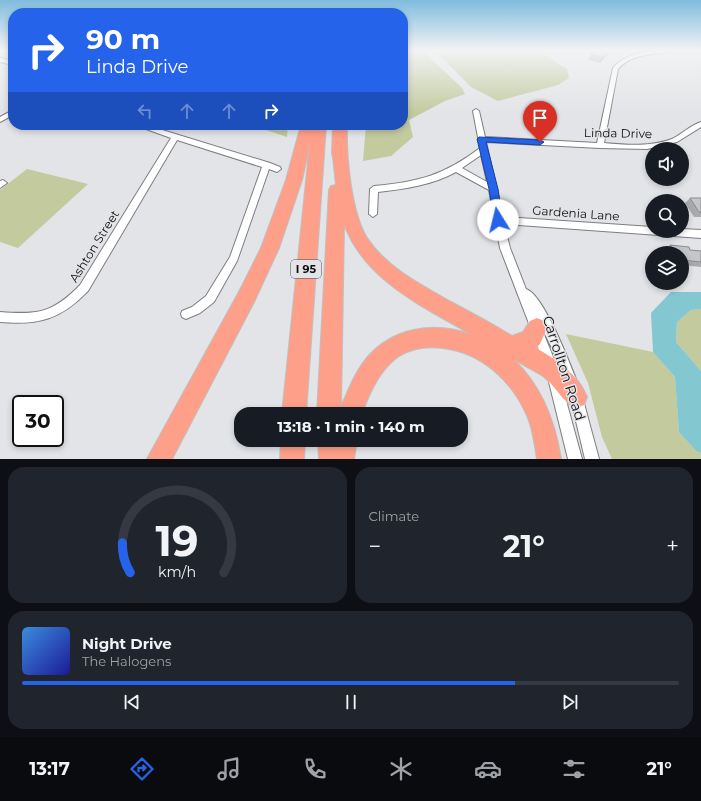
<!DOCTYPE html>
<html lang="en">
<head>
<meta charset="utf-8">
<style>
	body { margin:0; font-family:Montserrat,sans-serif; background:#20242c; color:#f1f3f6; height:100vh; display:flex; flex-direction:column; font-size:15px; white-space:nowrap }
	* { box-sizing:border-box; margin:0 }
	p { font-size:13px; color:#9ea1a6 }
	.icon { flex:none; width:22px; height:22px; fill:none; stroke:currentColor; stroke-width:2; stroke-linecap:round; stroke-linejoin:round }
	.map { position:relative; height:459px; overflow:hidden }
	.panel { display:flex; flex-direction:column; gap:8px; padding:8px; background:#0d0f14; flex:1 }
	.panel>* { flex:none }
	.top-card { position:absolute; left:8px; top:8px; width:400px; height:122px; border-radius:16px; box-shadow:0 2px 6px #0003; background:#2563eb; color:#fff; overflow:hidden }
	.fabs { position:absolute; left:645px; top:142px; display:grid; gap:8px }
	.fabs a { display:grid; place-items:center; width:44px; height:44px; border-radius:50%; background:#171b24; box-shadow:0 2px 6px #0003; font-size:20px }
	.speed { position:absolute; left:12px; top:395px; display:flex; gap:8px; font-size:20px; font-weight:700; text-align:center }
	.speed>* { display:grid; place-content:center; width:52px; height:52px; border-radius:50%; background:#171b24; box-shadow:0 2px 6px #0003; line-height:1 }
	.speed .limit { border:2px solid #111; border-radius:6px; background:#fff; color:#111 }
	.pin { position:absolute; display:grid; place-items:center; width:34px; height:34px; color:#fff; margin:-41px -17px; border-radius:50% 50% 50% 0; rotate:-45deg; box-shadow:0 0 4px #0007 }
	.pin .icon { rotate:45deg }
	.me { position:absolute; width:44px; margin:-22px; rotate:351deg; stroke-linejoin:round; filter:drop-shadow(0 0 3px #0008) }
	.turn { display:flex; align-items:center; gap:14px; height:84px; padding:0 12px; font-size:18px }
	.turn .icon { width:52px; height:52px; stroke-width:2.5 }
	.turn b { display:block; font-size:28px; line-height:34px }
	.lanes { display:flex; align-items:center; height:38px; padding:0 12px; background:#0003; justify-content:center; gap:20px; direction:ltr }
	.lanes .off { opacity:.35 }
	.big { font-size:30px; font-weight:700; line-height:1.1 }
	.panel .widget { flex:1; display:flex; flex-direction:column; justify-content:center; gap:6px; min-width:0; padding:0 14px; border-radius:16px; background:#20242c }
	.panel .dial { align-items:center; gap:0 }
	.dial svg { height:104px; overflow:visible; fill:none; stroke:#363941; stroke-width:7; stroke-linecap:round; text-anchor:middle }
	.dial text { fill:#f1f3f6; stroke:none }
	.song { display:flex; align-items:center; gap:12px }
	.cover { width:48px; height:48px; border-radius:6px; background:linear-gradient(135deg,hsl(210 70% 55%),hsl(240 70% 35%)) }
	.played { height:4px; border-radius:2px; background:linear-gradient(90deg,#2563eb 75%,#363941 75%) }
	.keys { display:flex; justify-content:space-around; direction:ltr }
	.heat { display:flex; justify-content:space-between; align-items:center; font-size:22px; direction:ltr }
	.panel .tiles { flex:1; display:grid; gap:8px; grid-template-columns:1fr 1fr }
	.widget:last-child { grid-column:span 2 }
	.trip { position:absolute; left:234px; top:407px; width:234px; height:40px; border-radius:16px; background:#171b24; box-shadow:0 2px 6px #0003; font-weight:700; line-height:40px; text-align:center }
	.tabs { display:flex; height:64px; justify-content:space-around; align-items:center; background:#090b0e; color:#9ea1a6 }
	.tabs .icon { width:28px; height:28px }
	.tabs .active { color:#2563eb }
	.tabs b { font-size:18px; color:#f1f3f6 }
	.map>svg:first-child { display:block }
</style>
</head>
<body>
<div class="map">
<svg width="701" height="459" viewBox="0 0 701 459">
	<rect width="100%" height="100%" fill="#e3e4e7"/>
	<!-- green -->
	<path fill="#c2ca9e" d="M403,50H422L462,88L465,94L445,101L409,120L413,137L391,156L363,161L366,125H403Z
		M434,50H543V54L567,69L569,78L558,85L498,101L471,87Z
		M251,125H288L287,137Z
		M27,169L88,184L18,248L0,242V190Z
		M701,309V371L676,342L677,322L691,310Z
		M566,334L653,352L675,377L679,432L697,452L701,453V459H612L602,437L588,383Z"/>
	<!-- water -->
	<path fill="#83c8d0" d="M671,292H701V309L691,310L677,322L676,342L701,371V453L697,452L679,432L675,377L653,352L651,313Z"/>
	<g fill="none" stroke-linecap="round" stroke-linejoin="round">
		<!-- street casing -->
		<g stroke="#7e7e81" stroke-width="2">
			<path id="street" d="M662,50H675L672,52C653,54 631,54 618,69L604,143C626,145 651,147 672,139C682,134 691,125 701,122V127L677,142L647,149L600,148L486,142L503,217L652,227V231H682V229L701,230V238L504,224L510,248L526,289C543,294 569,361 576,379L574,383L570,385L566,383L552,348L538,320L556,364L554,368L550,370L546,368L500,248L489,190L456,172C432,185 405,189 378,192L377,214L373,217L369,214L370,189L374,186C419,182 444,175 480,148L473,111L476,109L479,111L485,137L597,143L613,68C626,53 644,52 662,50ZM481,155L487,182L462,168Z
				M0,58L13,61V65L0,62Z
				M13,110V115L0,122V117Z
				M135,125H146L270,163L280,167L281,169L277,172L269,169L237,261L214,302L200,313L186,319L182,317L181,314L182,311L192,307L206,296L230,257L262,167L177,140L88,291C60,320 39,325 0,322V312C38,315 53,313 80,285L171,138Z
				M3,180L7,183L0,188V181Z
				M555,376L559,378L561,382L582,459H568L549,382L551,378Z
				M576,390L580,392L582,396L599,459H585L570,396L572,392Z"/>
		</g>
		<!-- highway casing -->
		<g stroke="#c0c0c0" stroke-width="2">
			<path id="highway" d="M301,125H326L306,414H282L310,143L302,180L279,248L254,302L172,459H147L240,290L261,248L286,180Z
				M333,125H347C346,156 351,212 367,238C387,268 421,285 451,302C472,313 492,324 512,336L523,332L530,321L537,318L544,321L547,328L540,344L536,348C557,360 577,373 587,397L584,405L576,408C562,402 556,386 543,376C534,370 523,365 513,359C542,386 555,421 561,459H537C535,445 533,431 528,418C513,381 482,353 443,348C428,346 412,348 399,356C380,369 369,393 362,414H317L329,190L331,186L336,185L333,157L332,154ZM344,224C365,281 423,306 472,335C435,321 392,327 366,359C355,373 348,390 341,407Z
				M281,440H305L304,459H280Z
				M318,440H357L354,459H319Z"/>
		</g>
		<!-- street -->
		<use href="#street" fill="#fff" fill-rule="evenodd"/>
		<!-- highway -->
		<use href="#highway" fill="#fe9f89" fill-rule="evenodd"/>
	</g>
	<!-- wall -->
	<path fill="#a9aaad" d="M611,50L600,63L588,60L591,54Z
		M690,198H701V217H694L685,203Z
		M670,245L690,250L701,251V267L682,265V253H666L665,250Z"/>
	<!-- shaded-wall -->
	<path fill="#8a8b8d" d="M610,50H611L600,63L602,58Z"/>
	<!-- building -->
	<path fill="#c5c6c9" stroke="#8a8b8d" d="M595,50H610L602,58L591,54Z
		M690,198H701V212H699Z
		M670,245L689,247L690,250L701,251V262L682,260V253H674Z"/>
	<!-- sky -->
	<linearGradient id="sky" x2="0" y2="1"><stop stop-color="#7fbcde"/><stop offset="0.44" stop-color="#f2f3f4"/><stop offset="1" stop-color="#f2f3f4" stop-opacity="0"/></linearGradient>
	<rect width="701" height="114" fill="url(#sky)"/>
	<!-- route -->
	<path fill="#2563eb" stroke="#184099" d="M479,137L540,140L544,142L540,145L486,142L498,189L503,220L498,224L494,220L489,189L477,139Z"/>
	<g text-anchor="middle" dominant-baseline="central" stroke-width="3" stroke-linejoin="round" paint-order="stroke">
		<!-- shield labels -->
		<rect fill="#e3e4e7" stroke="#4d4e4f" stroke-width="1" x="291" y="260" width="30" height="18" rx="3"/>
		<g font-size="11" font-weight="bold" fill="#0d0d0e">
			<text x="306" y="269">I 95</text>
		</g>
		<!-- street labels -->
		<g font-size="12" fill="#0d0d0e" stroke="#e3e4e7">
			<text transform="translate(618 133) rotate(1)">Linda Drive</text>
			<text transform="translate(576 213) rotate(4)">Gardenia Lane</text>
			<text transform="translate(94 246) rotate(-58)">Ashton Street</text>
		</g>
		<!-- near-street labels -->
		<g font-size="14" fill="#0d0d0e" stroke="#e3e4e7">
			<text transform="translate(564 368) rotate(72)">Carrollton Road</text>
		</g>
	</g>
</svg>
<div class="fabs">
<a><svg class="icon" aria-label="sound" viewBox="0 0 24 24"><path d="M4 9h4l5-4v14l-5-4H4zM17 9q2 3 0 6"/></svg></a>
<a><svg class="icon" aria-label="search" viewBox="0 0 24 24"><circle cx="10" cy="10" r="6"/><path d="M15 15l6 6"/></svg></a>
<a><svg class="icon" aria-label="layers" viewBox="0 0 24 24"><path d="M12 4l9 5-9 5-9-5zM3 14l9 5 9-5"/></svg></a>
</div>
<div class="speed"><div class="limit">30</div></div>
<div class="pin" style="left:540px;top:142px;background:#d93025"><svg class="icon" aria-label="arrive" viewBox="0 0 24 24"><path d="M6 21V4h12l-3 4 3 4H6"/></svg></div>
<svg class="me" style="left:498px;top:220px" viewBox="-20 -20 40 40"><circle r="19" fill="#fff"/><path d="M0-13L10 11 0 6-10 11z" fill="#2563eb"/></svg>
<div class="trip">13:18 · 1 min · 140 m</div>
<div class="top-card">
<div class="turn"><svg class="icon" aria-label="right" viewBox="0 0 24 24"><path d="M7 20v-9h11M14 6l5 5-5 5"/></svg><div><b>90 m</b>Linda Drive</div></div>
<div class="lanes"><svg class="icon off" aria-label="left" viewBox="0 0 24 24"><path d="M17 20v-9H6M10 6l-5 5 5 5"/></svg><svg class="icon off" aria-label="ahead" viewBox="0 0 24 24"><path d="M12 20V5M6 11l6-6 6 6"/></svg><svg class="icon off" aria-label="ahead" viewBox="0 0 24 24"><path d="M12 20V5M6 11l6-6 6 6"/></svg><svg class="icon" aria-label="right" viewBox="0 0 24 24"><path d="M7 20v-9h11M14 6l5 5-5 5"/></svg></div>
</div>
</div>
<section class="panel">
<div class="tiles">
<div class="widget dial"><svg viewBox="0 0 100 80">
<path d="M14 69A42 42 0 1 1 86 69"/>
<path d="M14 69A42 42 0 0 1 8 46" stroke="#2563eb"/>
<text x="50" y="56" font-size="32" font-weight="700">19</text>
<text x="50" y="72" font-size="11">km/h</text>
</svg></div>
<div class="widget"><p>Climate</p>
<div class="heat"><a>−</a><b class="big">21°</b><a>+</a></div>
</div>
<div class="widget">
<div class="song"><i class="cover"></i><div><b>Night Drive</b><p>The Halogens</p></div></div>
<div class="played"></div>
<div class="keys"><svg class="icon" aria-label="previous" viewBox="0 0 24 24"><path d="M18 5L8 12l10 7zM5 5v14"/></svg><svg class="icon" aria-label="pause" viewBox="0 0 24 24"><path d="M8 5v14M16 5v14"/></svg><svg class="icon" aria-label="next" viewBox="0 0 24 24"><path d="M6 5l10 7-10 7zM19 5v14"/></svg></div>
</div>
</div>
</section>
<nav class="tabs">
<b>13:17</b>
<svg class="icon active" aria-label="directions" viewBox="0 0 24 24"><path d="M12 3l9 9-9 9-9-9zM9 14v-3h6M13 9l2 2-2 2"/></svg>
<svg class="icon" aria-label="music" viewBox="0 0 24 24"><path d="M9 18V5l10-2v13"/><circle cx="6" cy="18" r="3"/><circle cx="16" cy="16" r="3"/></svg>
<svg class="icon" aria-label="phone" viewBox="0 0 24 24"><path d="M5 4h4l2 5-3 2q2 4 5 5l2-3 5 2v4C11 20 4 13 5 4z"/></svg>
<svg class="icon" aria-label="climate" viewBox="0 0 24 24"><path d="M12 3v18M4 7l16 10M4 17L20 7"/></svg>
<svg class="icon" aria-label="car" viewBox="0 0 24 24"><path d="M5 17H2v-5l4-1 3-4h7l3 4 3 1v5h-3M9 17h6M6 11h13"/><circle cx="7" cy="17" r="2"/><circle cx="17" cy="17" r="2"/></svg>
<svg class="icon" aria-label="filters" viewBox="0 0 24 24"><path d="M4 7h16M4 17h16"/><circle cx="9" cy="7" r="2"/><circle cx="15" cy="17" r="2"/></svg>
<b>21°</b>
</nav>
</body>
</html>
